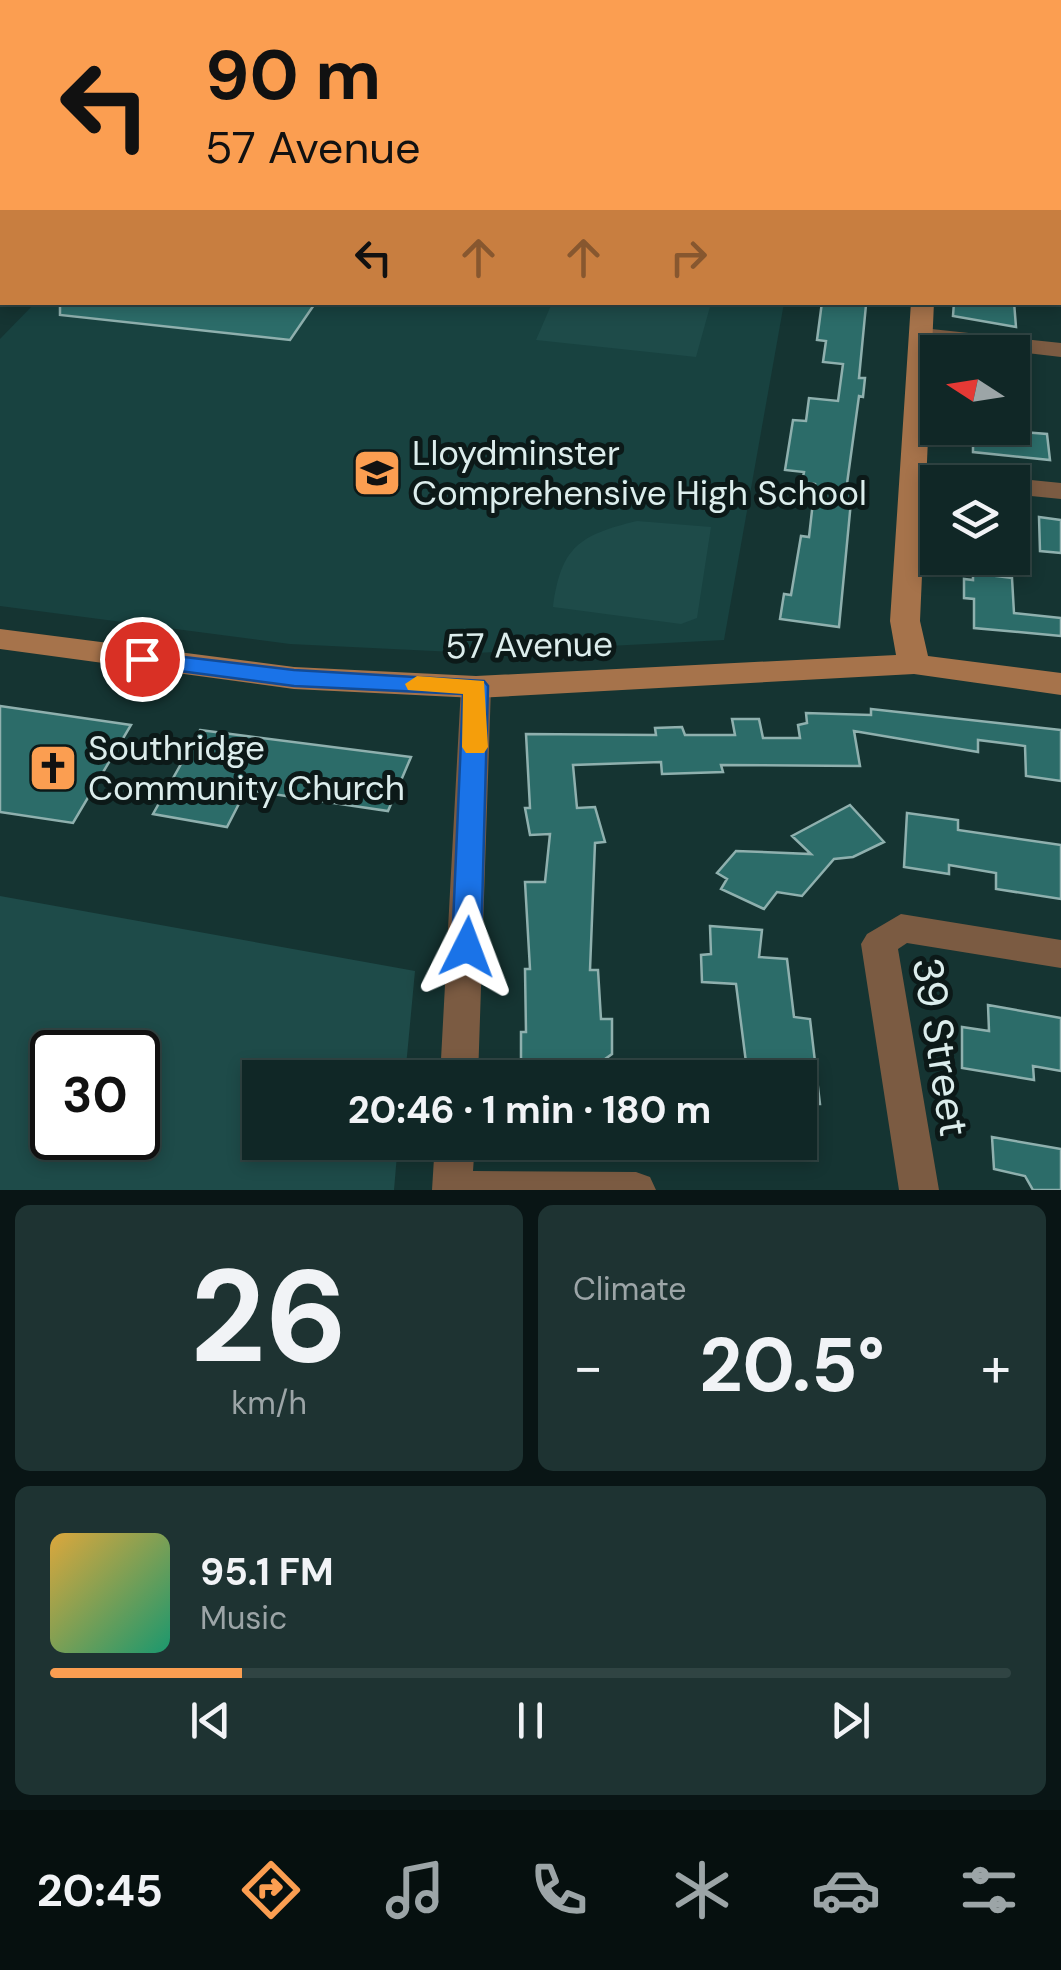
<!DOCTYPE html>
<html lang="en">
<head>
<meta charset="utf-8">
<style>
	body { margin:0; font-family:"DM Sans",sans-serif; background:#1e3332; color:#f1f3f6; height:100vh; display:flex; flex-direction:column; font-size:38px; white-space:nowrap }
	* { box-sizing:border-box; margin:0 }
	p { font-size:32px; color:#9ca5a7 }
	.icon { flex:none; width:55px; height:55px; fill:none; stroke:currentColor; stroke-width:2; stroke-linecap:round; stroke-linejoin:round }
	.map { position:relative; height:1190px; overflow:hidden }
	.panel { display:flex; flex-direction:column; gap:15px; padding:15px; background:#091515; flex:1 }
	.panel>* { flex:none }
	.hud { position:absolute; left:0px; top:0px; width:1062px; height:305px; box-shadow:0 5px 15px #0003,0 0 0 2px #304443; background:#fb9e51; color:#111; overflow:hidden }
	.needle { width:65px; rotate:282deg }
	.buttons { position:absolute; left:920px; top:335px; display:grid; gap:20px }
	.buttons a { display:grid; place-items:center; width:110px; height:110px; border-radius:0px; background:#102726; box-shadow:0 5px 15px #0003,0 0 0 2px #304443; font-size:50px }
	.speed { position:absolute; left:30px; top:1030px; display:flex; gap:20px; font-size:50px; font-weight:700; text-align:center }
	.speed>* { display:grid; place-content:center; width:130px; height:130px; border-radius:50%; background:#102726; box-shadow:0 5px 15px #0003,0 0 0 2px #304443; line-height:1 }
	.speed .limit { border:5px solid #111; border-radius:15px; background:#fff; color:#111 }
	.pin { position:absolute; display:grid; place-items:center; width:85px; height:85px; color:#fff; margin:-42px; border:5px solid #fff; border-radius:50%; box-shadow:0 2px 10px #0007 }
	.me { position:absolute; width:110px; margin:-55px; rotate:3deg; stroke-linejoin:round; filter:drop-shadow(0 0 8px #0008) }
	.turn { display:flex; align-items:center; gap:35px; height:210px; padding:0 40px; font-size:45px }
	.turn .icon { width:130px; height:130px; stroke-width:2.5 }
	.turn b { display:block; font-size:70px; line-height:85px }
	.lanes { display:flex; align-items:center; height:95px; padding:0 40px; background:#0003; justify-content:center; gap:50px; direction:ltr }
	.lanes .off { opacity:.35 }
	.big { font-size:75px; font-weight:700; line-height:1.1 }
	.panel .card { flex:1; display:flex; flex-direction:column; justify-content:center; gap:15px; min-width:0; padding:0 35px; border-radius:15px; background:#1e3332 }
	.panel .dial { align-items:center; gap:0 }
	.dial b { font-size:130px; line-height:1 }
	.song { display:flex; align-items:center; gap:30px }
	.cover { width:120px; height:120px; border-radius:15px; background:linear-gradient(135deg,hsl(40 70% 55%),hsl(160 70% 35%)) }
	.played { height:10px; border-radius:5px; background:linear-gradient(90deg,#fb9e51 20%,#304443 20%) }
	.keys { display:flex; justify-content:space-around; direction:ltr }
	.heat { display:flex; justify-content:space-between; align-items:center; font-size:55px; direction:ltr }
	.panel .tiles { flex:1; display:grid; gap:15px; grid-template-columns:1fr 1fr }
	.card:last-child { grid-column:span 2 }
	.trip { position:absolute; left:242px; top:1060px; width:575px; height:100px; border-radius:0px; background:#102726; box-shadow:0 5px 15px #0003,0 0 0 2px #304443; font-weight:700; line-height:100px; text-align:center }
	.menu { display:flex; height:160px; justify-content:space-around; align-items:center; background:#06100f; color:#9ca5a7 }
	.menu .icon { width:70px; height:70px }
	.menu .selected { color:#fb9e51 }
	.menu b { font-size:45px; color:#f1f3f6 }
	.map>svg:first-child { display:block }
</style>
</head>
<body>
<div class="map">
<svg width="1061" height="1190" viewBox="0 0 1061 1190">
	<rect width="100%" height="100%" fill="#153432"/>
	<!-- built -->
	<path fill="#184240" d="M35,303H784L724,640L475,653L290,644L0,606V339Z"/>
	<!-- green -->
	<path fill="#1e4b49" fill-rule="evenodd" d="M552,303V302L711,303L696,357L536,340Z
		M637,521L711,527L697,618L681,624L553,607C561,547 579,535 637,521Z
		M0,896L415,971L405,1077L260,1078V1142L398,1143L394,1190H0ZM138,1052V1138H52V1052Z"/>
	<!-- building -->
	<path fill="#2c6c69" stroke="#8fb0ae" stroke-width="2.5" d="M60,302H316L290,340L60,315Z
		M822,302L866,305L859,378H865L863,397L859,396L846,491H852L839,627L780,619L784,594L791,595L801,536L809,537L815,484L802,482L804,472L785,470L793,420L806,421L809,398L838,401L843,364L823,362L826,341L817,340Z
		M954,302H1014L1016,327L953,316Z
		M973,428L1047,434L1050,460L973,452Z
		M1039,517L1061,520V553L1040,551Z
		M973,573L1012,578L1014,613L1061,618V636L974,628V599L964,598V579L973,580Z
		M0,706L131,725L73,823L0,812Z
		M871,709L1061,730V781L1026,776L1025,746L978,740V752L854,731L860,766L721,765L723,772L662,774L661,762L573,765L577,808L595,807L605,842L595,843L590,970H598L601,1019H612V1054L591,1069L521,1067V1032H526L525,969H530L525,882H545L550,834L530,835L525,808H530L526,734L656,735L655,728L682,727L685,735H735L732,719H759L763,738H800L798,725L807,723L806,713L871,715Z
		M200,730L411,757L388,811L246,790L227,827L153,814Z
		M850,805L884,842L853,857L834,859L802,896L777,892L764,909L721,889L727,879L717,873L736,851L811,854L792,836Z
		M907,813L958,820V830L1061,845V899L996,889V873L949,865V874L904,867Z
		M710,926L762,930L759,957L787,959L794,1017L810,1019L820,1104H800V1078H748L736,984L702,982L701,955L711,954Z
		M988,1005L1061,1018V1071L1033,1066L1034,1080L962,1068V1027L989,1031Z
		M992,1137L1061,1149V1190H1033L1025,1176L994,1169Z"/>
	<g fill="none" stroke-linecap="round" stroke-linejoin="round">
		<!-- street -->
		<path fill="#7b5b42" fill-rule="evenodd" d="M1060,233H1061V245H1060Z
			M0,292L2,302L7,304L0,306Z
			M922,328L1061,343V357L914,340V330Z
			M915,467L986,474L999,482L938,484L906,479L903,474Z
			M1012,478L1061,483V499L1012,494V482H1002Z
			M476,677L491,687L478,1078H440L461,687Z
			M901,914L1061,940V968L907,943L898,949L939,1190H899L861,944L867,934Z
			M435,1142H475L473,1171L636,1172L650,1177L656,1190H432Z"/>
		<!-- secondary -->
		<path fill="#a6734b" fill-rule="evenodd" d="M926,0H942V2H926Z
			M0,108L2,109V120H0Z
			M911,302H934L920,621L928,656L1061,673V695L914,674L476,698L294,689L0,649V629L294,667L476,676L896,655L890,621Z"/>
	</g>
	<!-- route -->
	<path fill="#1a73e8" stroke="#114b97" stroke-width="2.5" d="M142,652L294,670L484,681L488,686L481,947L477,955H456L452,947L463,694L294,686L134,665L130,659L134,654Z"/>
	<!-- slow -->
	<path fill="#f59e0b" d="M417,676L484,681L488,747L484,753H466L462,747L463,694L408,690L405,684Z"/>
	<!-- icons -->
	<defs>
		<g id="school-square" transform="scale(2.5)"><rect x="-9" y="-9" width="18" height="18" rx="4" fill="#fb9e51" stroke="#0c1918"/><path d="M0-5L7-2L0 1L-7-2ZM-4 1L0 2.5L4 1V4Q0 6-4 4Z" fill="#111"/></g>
		<g id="church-square" transform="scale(2.5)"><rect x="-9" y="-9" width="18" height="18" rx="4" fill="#fb9e51" stroke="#0c1918"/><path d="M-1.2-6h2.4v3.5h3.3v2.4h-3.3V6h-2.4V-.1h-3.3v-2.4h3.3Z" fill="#111"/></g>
	</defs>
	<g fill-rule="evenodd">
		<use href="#school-square" x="377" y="473"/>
		<use href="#church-square" x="53" y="768"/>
	</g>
	<g text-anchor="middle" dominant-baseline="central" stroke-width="10" stroke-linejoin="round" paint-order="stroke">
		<!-- poi labels -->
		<g font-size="35" fill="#dcedec" stroke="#0c1918" text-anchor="start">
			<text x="412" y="453">Lloydminster<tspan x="412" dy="40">Comprehensive High School</tspan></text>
			<text x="88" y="748">Southridge<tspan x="88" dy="40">Community Church</tspan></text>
		</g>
		<!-- street labels -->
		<g font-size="35" fill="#dcedec" stroke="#0c1918">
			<text transform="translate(529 645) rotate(-1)">57 Avenue</text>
		</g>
		<!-- near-street labels -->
		<g font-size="42" fill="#dcedec" stroke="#0c1918">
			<text transform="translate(941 1047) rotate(81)">39 Street</text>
		</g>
	</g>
</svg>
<div class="buttons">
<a><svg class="needle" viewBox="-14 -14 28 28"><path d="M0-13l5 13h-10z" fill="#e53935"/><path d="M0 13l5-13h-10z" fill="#9ca5a7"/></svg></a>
<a><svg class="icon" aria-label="layers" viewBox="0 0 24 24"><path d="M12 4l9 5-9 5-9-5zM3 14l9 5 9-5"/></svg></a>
</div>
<div class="speed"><div class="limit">30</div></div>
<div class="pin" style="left:142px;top:659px;background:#d93025"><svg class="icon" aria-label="arrive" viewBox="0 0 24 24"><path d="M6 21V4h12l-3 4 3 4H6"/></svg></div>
<svg class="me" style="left:467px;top:947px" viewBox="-20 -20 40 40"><path d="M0-17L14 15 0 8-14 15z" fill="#1a73e8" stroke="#fff" stroke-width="4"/></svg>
<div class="trip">20:46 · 1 min · 180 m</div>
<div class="hud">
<div class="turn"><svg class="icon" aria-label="left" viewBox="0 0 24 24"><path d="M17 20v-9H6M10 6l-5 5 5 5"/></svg><div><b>90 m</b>57 Avenue</div></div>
<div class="lanes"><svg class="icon" aria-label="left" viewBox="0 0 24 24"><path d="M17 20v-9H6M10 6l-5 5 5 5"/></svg><svg class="icon off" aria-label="ahead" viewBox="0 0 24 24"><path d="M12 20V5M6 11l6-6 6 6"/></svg><svg class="icon off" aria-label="ahead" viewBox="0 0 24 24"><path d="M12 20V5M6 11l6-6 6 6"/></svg><svg class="icon off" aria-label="right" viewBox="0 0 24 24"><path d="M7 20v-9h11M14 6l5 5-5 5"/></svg></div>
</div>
</div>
<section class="panel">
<div class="tiles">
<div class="card dial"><b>26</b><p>km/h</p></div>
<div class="card"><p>Climate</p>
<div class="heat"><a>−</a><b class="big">20.5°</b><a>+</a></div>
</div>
<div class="card">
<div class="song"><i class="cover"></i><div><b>95.1 FM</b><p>Music</p></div></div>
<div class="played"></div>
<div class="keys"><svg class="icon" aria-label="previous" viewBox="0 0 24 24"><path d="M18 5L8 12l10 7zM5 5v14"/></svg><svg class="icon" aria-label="pause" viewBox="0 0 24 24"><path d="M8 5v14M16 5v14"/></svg><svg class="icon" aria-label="next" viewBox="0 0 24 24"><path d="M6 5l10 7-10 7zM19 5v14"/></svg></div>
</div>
</div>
</section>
<nav class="menu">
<b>20:45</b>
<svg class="icon selected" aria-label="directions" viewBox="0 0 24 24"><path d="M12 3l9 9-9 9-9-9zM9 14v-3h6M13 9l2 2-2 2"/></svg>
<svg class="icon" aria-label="music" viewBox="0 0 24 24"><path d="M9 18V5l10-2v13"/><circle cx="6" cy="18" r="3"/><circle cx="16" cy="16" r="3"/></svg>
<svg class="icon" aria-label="phone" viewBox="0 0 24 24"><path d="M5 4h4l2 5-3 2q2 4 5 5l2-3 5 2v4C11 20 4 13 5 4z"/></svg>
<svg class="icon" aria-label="climate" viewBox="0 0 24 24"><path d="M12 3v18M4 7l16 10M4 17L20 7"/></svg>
<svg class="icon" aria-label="car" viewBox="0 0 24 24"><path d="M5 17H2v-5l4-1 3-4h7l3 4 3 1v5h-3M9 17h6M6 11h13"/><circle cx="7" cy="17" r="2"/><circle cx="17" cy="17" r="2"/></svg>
<svg class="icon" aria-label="filters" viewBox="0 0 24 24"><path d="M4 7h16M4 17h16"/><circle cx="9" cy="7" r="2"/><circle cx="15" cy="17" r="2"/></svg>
</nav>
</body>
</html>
